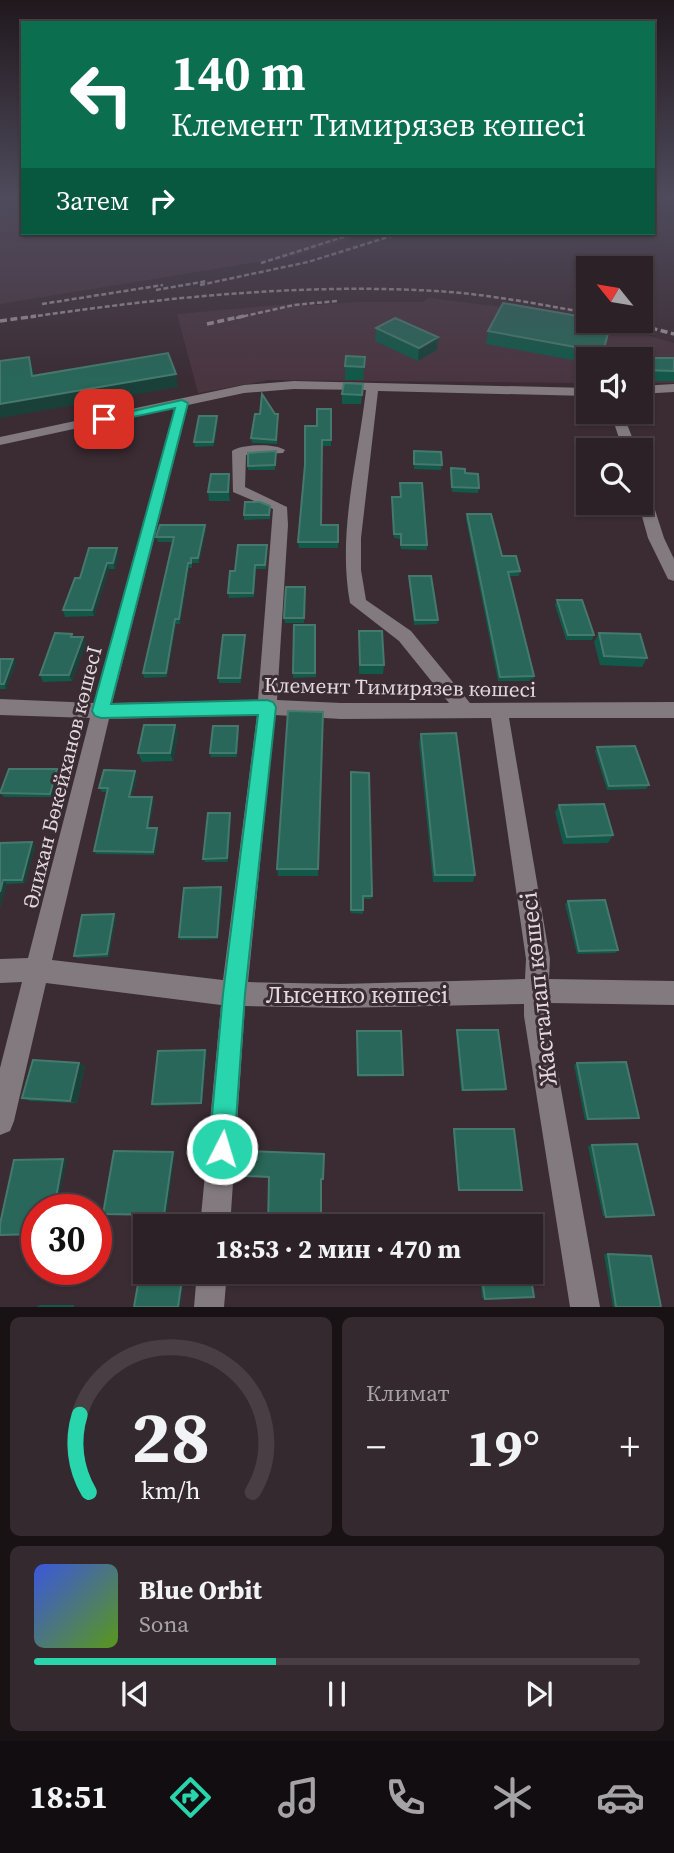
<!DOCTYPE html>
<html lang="ru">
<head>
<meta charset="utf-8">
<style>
	body { margin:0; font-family:"Source Serif 4",serif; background:#34292f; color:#f1f3f6; height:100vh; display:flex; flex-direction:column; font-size:26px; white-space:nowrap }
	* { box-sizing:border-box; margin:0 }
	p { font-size:23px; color:#a6a3a7 }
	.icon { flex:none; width:38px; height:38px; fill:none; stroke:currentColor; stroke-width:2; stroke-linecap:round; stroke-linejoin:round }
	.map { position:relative; height:1307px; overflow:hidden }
	.sheet { display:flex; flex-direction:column; gap:10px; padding:10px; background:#181215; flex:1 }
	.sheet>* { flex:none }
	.top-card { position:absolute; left:21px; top:21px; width:634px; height:214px; border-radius:0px; box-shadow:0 2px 5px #0004,0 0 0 2px #483e44; background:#0b6e4f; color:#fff; overflow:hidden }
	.needle { width:46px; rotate:300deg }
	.controls { position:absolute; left:576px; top:256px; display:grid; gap:14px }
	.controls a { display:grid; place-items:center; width:77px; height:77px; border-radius:0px; background:#2c2127; box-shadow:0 2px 5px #0004,0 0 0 2px #483e44; font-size:35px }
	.speed { position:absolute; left:21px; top:1194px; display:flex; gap:14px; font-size:35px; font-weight:700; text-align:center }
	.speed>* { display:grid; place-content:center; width:91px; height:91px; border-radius:50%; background:#2c2127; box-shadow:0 2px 5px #0004,0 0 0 2px #483e44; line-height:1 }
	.speed .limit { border:10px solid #d22; background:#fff; color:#111 }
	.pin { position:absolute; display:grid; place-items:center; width:60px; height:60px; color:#fff; margin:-30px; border-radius:14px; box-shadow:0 4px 10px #0006 }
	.me { position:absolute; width:77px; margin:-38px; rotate:5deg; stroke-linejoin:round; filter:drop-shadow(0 0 5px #0008) }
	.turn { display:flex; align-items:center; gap:24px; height:147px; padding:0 35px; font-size:32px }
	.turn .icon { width:91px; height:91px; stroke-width:2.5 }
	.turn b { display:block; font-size:49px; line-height:60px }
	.then { display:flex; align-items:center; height:66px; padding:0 35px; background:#0003; gap:14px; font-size:26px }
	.big { font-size:52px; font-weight:700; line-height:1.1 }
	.sheet .tile { flex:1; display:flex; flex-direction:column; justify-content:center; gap:10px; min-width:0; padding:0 24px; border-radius:10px; background:#34292f }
	.sheet .dial { align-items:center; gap:0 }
	.dial svg { height:182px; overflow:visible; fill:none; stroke:#483e44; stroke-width:7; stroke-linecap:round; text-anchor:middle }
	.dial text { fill:#f1f3f6; stroke:none }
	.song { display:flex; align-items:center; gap:21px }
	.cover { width:84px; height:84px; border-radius:10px; background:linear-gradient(135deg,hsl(230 70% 55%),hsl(90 70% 35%)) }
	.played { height:7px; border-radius:4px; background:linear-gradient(90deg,#28d5ad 40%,#483e44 40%) }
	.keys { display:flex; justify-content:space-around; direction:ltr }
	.heat { display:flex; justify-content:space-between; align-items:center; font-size:38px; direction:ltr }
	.sheet .tiles { flex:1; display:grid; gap:10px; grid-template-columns:1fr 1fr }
	.tile:last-child { grid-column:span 2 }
	.trip { position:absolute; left:133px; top:1214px; width:410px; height:70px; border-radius:0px; background:#2c2127; box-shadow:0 2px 5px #0004,0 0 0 2px #483e44; font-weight:700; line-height:70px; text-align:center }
	.dock { display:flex; height:112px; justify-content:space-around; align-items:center; background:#120d10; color:#a6a3a7 }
	.dock .icon { width:49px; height:49px }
	.dock .selected { color:#28d5ad }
	.dock b { font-size:32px; color:#f1f3f6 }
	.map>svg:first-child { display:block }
</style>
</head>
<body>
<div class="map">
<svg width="674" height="1307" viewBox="0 0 674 1307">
	<rect width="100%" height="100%" fill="#3b2c34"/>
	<!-- built -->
	<path fill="#493540" d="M0,196H23V233H370L295,256L0,304Z
		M429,298L511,308H527L617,326L674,343V383H641L640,359H588V383L269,380L198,393L177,314L300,303L302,306L358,302H423Z"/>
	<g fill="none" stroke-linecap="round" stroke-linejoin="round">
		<!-- minor -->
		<path fill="#827a7e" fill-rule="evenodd" d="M294,381L588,388V396L378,391L361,538V570L366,600L411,631L470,703L674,702V718H509L550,959L549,979L674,981V1005L549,1003L548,1016L600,1307H570L524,1016V1004L341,1008L245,1006L230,1227H200L221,1005L46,983L14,1121L10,1131L0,1135V1068L22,982L0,983V959L28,958L90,718L0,715V699L94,703L175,407L0,445V437L244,385ZM294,389L366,390C358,460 337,533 350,603L399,641L449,703H341L277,700L288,525L287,507L245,487L246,455L283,453L285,450C275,443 242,444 232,451L233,492L273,509L258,700L112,703L188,405L244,393ZM257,715L223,980L52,960L109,719ZM275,715L341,719L491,718L526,959L525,979L341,984L248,982Z
			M674,384V392L640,394V386Z
			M610,411H622L637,450H623Z
			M640,481L647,485L664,538L674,559V581L668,579L648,538L638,502H640Z
			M197,1272H227L224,1307H194Z"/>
		<!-- rail-far1 -->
		<path stroke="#9c9197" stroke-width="2.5" stroke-dasharray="5 2.5" stroke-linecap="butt" d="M261,263L356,233
			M200,285L308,262L401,233
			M156,290L207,281
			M42,304L163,285
			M23,318C160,298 297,283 436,291C487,294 538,304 588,313
			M236,318L294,305L337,301"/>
		<!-- rail -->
		<path stroke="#9c9197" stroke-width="3.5" stroke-dasharray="7 3.5" stroke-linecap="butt" d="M620,320L674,334
			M0,321L36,316
			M207,324L244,316"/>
	</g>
	<!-- wall -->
	<path fill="#125949" d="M610,326L601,359H588V363L486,344L488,331Z
		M376,328L438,337L437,350L418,361L375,341Z
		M365,357L363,380H345V366Z
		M638,358H674V381H640V359H638Z
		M363,384L361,404H342V394Z
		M331,409V446H322L321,525H338V548H299L298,542L317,426Z
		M278,419L277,444L252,443L251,438Z
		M218,420L214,446L195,447L194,442Z
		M276,451L275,470H248V466Z
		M414,451L442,465L441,470L414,469Z
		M451,468L465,473L479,488L478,493L452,492L450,473Z
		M229,474L230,484V501H209L208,492Z
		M400,483L427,545V550L401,549L400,539L394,538L392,497H400Z
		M270,506V519L244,520V515Z
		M467,514L502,556L520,571L519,576H509L534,676L533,681H498L466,519Z
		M205,525L206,530L199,563H192V568H189L180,624H176L167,677L144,678L143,673L173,542H158L156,537Z
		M267,549L266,569H256L254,597L229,598L228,593L235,571Z
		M119,554L115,569H109L94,616L65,617L63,610L80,578Z
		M409,576L438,620L437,624L414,625L409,581Z
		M305,587L304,623H285L284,618Z
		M557,600L594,635L592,640H566L555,605Z
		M315,625L316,677L293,678V673Z
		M359,631L384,665L383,674H359Z
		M599,633L647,658L642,667L600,665L594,642Z
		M72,634L74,637L86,644L72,681L43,682L40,675Z
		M246,639L241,683H219L218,678Z
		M0,659H13L16,663L6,689H0Z
		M323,712L318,876H278L277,869Z
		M175,725L178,734L173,761L142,762L138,753Z
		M238,726L239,730L237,757H211L210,753Z
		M421,734L475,875L473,882H433L419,742Z
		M597,747L649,785L646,789L607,790L595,751Z
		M57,769L60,773L53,797H4L0,793Z
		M351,772L372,896L371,899H363V914L351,913Z
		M137,775L132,797H152L154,801L149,828L159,832L155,855L96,854L94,851L107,792H102L99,788Z
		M559,805L613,835L608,843L563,844L555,812Z
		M231,817L228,862H205L203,859Z
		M0,843L35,846L25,883L7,884L0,907Z
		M221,887L223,890L218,939L180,940L179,937Z
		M568,901L618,950L615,953L577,954L565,904Z
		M116,917L109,957L77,958L74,956Z
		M457,1030L506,1089L504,1091H461L456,1032Z
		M357,1031L403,1075L402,1076L358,1077Z
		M205,1050L207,1051L202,1104L154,1106L152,1104Z
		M577,1063L639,1118L635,1119L585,1120L574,1065Z
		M85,1066L77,1103L30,1101L22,1098Z
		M454,1129L522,1190H458L453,1130Z
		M592,1145L654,1215L603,1216L588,1146Z
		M604,1254L647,1255L661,1307H613Z
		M480,1272H530L485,1299L482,1298Z
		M40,1305H74V1307H36Z"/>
	<!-- shaded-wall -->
	<path fill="#19413a" d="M438,337L437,350L418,361L419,348Z
		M29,357L34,370L36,389L32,376Z
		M176,374L178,387L0,418V404Z
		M217,416L218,420L214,446L213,442Z
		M229,474L230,484V501L228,492Z
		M205,525L206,530L199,563L198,558Z
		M117,548L119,554L115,569L113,563Z
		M107,563L109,569L94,616L92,610Z
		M188,563L189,568L180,624L179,619Z
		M175,619L176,624L167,677L166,673Z
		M245,635L246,639L241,683L240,678Z
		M83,637L86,644L72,681L69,675Z
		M13,659L16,663L6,689L4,684Z
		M175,725L178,734L173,761L170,753Z
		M238,726L239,730L237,757L236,753Z
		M57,769L60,773L53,797L50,794Z
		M135,771L137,775L131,801L129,797Z
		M152,797L154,801L148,832L147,828Z
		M230,813L231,817L228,862L227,858Z
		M157,828L159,832L155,855L153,852Z
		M32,842L35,846L25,883L22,880Z
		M3,880L7,884L0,907V892Z
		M221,887L223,890L218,939L217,937Z
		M114,914L116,917L109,957L107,954Z
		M205,1050L207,1051L202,1104L201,1103Z
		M79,1063L85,1066L77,1103L70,1101Z
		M173,1152L175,1153L167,1215H164Z
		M63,1159H67L57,1209H54Z
		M183,1272H185L180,1307H178Z"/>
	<!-- building -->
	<path fill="#286759" stroke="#46796e" stroke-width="2" d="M503,303L584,317L583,321L610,326L603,352L488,331Z
		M395,318L438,337L419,348L376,328Z
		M168,353L176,374L0,404V361L29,357L32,376Z
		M346,356L365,357L364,367L345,366Z
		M638,358H674V371L644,370L640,362V359Z
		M344,383L363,384L362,395L342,394Z
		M262,394L275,414H278L276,440L251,438L255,414H260Z
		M317,409H331V440H322L321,525H338V542H298L305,465V426H317Z
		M199,416H217L213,442H194Z
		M276,451L275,465L248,466V453Z
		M414,451L441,452L442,465L414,464Z
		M451,468L465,469V473L478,474L479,488L452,487Z
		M211,474H229L228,492H208Z
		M400,483H422L427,545H401V534H394L392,497H401Z
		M245,502H260L270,506L269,515H244Z
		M467,514H491L502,556H516L520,571L508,572L534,676L500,677Z
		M160,525H205L198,558H191V563H188L179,619H175L166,673H143L174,537H156Z
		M238,545H267L265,565H255L253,593H228L230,571H235Z
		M89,548H117L113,563H107L92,610H63L75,578H80Z
		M409,576H431L438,620H415Z
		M286,587H305L304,618H284Z
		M557,600H582L594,635H568Z
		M294,625H315V673H293Z
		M359,631H382L384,665H360Z
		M55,633L72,634L71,637H83L69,675H40Z
		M599,633L640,634L647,658L604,656Z
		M223,635H245L240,678H218Z
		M0,659H13L4,684H0Z
		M288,711L323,712L318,869H277Z
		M144,725H175L170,753H138Z
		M213,726H238L236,753H210Z
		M456,733L475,875H435L421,734Z
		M635,746L649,785L609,786L597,747Z
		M9,769H57L50,794L0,793Z
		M104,770L135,771L129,797H152L147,828H157L153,852L94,851L108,788H99Z
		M351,772L369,773L372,896H363V910H351Z
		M604,804L613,835L567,837L559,805Z
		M208,813H230L227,858L203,859Z
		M32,842L22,880H3L0,892V843Z
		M221,887L217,937H179L184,888Z
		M605,900L618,950L579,951L568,901Z
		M114,914L107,954L74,956L82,915Z
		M457,1030H498L506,1089L463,1090Z
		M357,1031H401L403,1075H358Z
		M205,1050L201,1103L152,1104L158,1051Z
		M33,1060L79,1063L70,1101L22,1098Z
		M626,1062L639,1118L588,1119L577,1063Z
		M454,1129H514L522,1190H459Z
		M637,1144L654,1215L606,1217L592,1145Z
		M114,1151L173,1152L164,1215L103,1214Z
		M249,1151L324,1154L323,1179H321V1227H268L269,1177L246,1176Z
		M63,1159L54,1209H37V1234L0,1235V1224L14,1160Z
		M522,1220L523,1227H476V1221Z
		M145,1244V1272H183L178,1307H134Z
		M608,1254L651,1256L661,1307H616Z
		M481,1272H530L534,1297L485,1299Z"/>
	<!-- sky -->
	<linearGradient id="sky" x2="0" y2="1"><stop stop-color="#20181d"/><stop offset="0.52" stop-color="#4f4b5c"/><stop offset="1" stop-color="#4f4b5c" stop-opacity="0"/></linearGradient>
	<rect width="674" height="379" fill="url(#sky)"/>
	<!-- route -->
	<path fill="#28d5ad" stroke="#1a8a70" stroke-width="2" d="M182,400L188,403L111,704L267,700L273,702L276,707L245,994L234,1149L231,1158L222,1162L213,1158L209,1149L223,994L258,715L101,718L95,716L92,711L175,408L104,423L98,419Z"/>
	<g text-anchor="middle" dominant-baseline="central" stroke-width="6" stroke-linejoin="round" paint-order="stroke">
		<!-- street labels -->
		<g font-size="21" fill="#e3dadf" stroke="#3b2c34">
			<text transform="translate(400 687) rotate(1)">Клемент Тимирязев көшесі</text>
			<text transform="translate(62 777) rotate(-76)">Әлихан Бөкейханов көшесI</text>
		</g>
		<!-- near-street labels -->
		<g font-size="24" fill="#e3dadf" stroke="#3b2c34">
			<text transform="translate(538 989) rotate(-96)">Жасталап көшесі</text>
			<text x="357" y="994">Лысенко көшесі</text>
		</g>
	</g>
</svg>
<div class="controls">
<a><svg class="needle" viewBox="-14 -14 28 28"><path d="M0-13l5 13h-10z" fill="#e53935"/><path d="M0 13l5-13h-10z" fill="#a6a3a7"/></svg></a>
<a><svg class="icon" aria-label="sound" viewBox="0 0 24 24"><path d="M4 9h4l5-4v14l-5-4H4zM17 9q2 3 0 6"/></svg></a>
<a><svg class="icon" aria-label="search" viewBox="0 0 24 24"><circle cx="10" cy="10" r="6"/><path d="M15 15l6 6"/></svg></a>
</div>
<div class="speed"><div class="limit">30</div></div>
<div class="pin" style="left:104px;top:419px;background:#d93025"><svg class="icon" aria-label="arrive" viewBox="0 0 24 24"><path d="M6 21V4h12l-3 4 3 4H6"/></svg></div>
<svg class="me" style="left:222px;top:1149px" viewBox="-20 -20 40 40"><circle r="17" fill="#28d5ad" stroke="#fff" stroke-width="3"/><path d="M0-11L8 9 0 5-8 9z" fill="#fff"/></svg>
<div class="trip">18:53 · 2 мин · 470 m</div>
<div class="top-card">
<div class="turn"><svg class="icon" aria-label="left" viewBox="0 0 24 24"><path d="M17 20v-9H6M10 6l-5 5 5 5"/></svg><div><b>140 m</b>Клемент Тимирязев көшесі</div></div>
<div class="then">Затем<svg class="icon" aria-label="right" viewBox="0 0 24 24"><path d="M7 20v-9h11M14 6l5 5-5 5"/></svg></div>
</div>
</div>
<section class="sheet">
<div class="tiles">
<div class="tile dial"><svg viewBox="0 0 100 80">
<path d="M14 69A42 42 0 1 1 86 69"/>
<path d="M14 69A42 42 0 0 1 10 35" stroke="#28d5ad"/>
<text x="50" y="56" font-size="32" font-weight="700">28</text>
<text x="50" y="72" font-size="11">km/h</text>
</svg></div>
<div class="tile"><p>Климат</p>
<div class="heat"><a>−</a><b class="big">19°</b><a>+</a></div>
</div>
<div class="tile">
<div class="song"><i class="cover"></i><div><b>Blue Orbit</b><p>Sona</p></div></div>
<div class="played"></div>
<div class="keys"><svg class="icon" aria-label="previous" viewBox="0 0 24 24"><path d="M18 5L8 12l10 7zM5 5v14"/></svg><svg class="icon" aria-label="pause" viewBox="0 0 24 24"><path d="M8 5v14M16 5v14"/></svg><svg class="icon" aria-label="next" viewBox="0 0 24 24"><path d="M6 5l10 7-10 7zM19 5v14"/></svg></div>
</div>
</div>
</section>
<nav class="dock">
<b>18:51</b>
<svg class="icon selected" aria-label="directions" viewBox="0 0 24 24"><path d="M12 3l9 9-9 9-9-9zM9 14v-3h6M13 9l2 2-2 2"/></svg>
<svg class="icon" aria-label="music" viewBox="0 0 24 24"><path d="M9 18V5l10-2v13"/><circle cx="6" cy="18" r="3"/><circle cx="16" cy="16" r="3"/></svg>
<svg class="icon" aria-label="phone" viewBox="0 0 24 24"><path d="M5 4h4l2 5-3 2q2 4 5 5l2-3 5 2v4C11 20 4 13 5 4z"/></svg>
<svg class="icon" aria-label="climate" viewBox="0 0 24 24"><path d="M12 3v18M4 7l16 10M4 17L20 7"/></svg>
<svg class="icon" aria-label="car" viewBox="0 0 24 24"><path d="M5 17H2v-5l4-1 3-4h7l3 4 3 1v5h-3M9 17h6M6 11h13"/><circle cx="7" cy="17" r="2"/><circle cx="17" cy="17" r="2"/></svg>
</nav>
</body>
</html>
